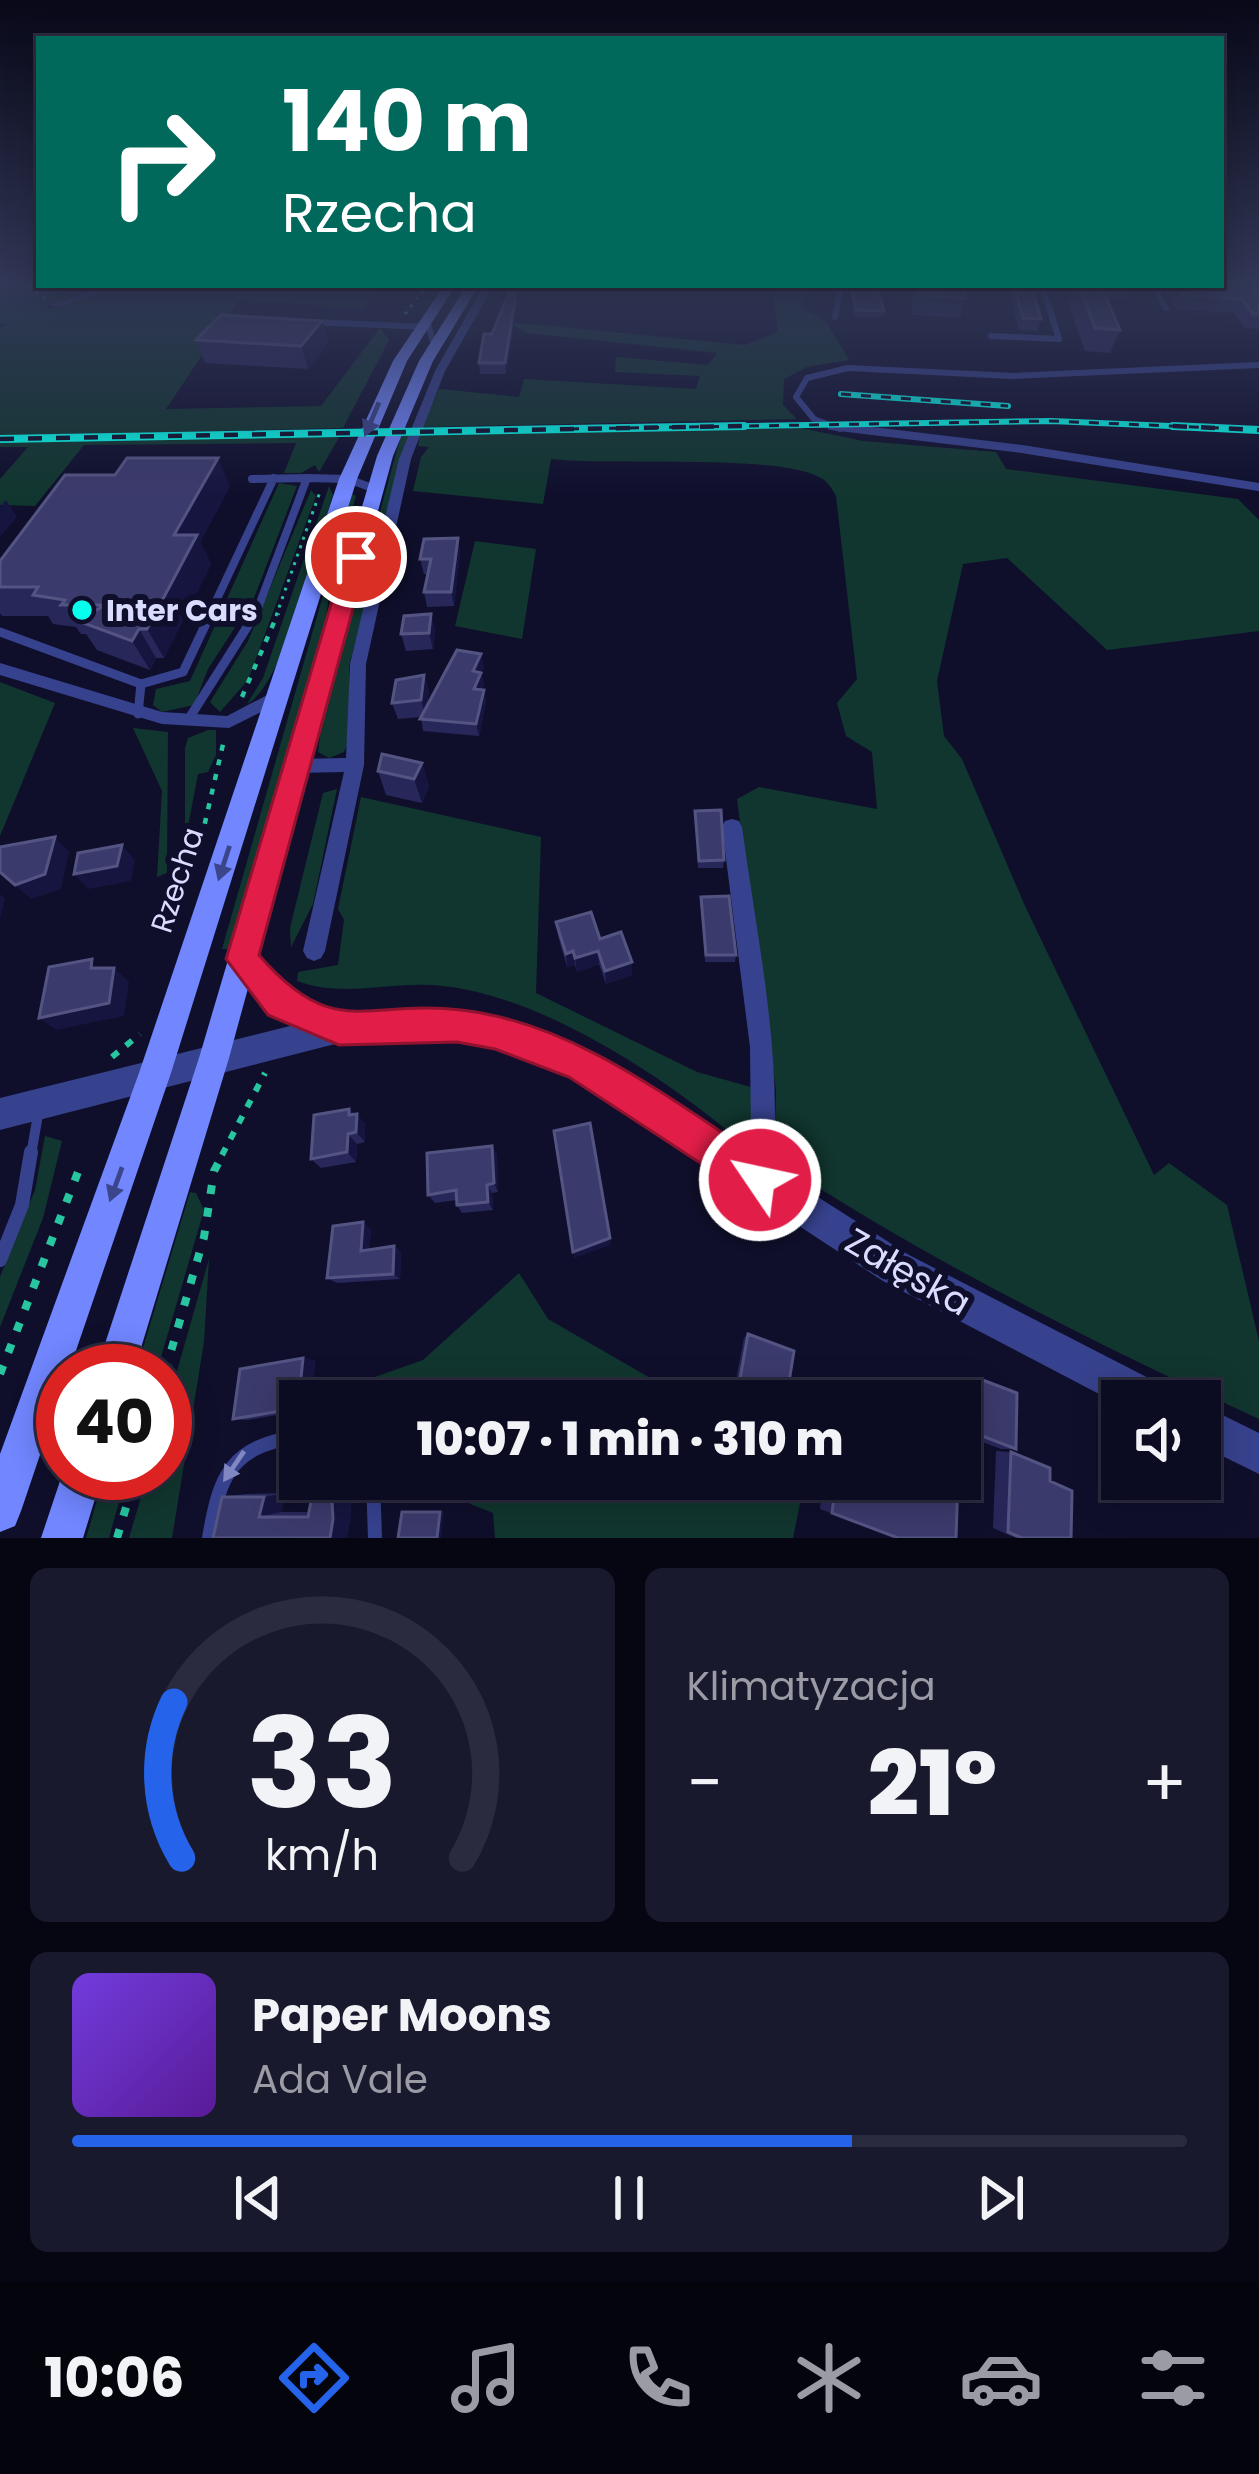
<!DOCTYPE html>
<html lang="pl">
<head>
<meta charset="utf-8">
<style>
	body { margin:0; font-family:Poppins,sans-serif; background:#19192e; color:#f1f3f6; height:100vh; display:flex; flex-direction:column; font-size:45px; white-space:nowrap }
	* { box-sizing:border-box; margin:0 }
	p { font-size:39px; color:#9a9ba5 }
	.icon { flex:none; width:66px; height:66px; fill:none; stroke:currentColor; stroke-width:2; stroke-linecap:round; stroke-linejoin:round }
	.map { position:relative; height:1538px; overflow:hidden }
	.panel { display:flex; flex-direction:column; gap:30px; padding:30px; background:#060612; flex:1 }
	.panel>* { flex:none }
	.banner { position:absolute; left:36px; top:36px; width:1188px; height:252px; border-radius:0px; box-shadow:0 6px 30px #0003,0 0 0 3px #2b2b3f; background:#00695c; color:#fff; overflow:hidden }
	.fabs { position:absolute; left:1101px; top:1380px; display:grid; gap:24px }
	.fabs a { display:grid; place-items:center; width:120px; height:120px; border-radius:0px; background:#0b0b21; box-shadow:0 6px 30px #0003,0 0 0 3px #2b2b3f; font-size:60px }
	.speed { position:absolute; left:36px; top:1344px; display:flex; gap:24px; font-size:60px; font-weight:700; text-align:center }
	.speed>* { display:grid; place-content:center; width:156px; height:156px; border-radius:50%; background:#0b0b21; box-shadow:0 6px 30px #0003,0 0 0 3px #2b2b3f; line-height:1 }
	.speed .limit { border:18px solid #d22; background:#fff; color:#111 }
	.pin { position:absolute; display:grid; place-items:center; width:102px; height:102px; color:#fff; margin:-51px; border:6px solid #fff; border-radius:50%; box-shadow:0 3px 12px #0007 }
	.me { position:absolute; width:132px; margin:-66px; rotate:304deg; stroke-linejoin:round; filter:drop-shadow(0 0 9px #0008) }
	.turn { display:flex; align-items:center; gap:42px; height:252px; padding:0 48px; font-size:54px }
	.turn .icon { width:156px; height:156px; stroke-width:2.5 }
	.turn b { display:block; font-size:84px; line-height:102px }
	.big { font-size:90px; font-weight:800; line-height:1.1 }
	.panel .widget { flex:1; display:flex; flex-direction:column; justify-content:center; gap:18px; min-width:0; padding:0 42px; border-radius:18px; background:#19192e }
	.panel .dial { align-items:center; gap:0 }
	.dial svg { height:312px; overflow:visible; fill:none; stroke:#2b2b3f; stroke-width:7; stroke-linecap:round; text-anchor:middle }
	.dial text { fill:#f1f3f6; stroke:none }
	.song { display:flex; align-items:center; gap:36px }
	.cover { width:144px; height:144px; border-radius:18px; background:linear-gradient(135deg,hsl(260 70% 55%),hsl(270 70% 35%)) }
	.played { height:12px; border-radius:6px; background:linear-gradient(90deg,#2563eb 70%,#2b2b3f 70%) }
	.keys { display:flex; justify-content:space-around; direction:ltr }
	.heat { display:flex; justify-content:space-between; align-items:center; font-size:66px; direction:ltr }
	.panel .tiles { flex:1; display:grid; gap:30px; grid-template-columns:1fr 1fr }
	.widget:last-child { grid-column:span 2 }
	.trip { position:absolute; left:279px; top:1380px; width:702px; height:120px; border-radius:0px; background:#0b0b21; box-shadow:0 6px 30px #0003,0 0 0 3px #2b2b3f; font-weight:800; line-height:120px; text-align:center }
	.tabs { display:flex; height:192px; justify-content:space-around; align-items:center; background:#04040d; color:#9a9ba5 }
	.tabs .icon { width:84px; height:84px }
	.tabs .selected { color:#2563eb }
	.tabs b { font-size:54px; color:#f1f3f6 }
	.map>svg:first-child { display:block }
</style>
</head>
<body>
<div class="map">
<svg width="1259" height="1538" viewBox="0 0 1259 1538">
	<rect width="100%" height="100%" fill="#0f0f2c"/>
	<!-- green -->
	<path fill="#11362f" d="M0,281L116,285L46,306L50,309L132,285H378L364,308L239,300L166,409L321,406L380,328L389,340L343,428L0,436V328L5,324H0Z
		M779,285H829L807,294L800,308L825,320L849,360L807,367L784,379L783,405L797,419L422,427L439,389L519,397L524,379L696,389L700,376L615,372L616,357L708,365L717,353L527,333L508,322L745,345L778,332L773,293Z
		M801,428L863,441L996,452L1006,469L1238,499L1259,520V631L1107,650L1007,558L963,564L937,681L944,736L962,759L1025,906L1154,1175L1169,1163L1227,1205L1259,1341V1419C1092,1342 927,1260 774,1159L776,1091L737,799L759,787L877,809L872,752L846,736L837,703L857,679L836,496C831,487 827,480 817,476C770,454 614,466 551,459L543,504L413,491L421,457L429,447L418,446L420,434Z
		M402,432H410L349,666V741L344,752L329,758L318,752L322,721Z
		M341,434L319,472L315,465L301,473H284L296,443L84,445L35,506L0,505V479L28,447H0V442Z
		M279,483L297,486L254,598L208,669L194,705L162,712L153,705L156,689L190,681Z
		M329,486L333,495C318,539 284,686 247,704L263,678Z
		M311,490L316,496L248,680L220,712L210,702L248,641Z
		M352,494L356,496L332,576L323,637L232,949H222Z
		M475,541L536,549L522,639L455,626Z
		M0,682L55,703L0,836Z
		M133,728L168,732L167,873L157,877L162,791Z
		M208,730H216V755L208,772L198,774L185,842V748L188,738Z
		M337,789L313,904L291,947L290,928L323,793Z
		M361,797L541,837L536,993L697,1072L758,1089L753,1138L744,1144C667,1079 545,997 443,986C393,980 345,999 297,981L298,972L338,965L344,920L338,909Z
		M45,1136L62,1141L43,1218L0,1327V1277L35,1190Z
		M190,1192L196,1193L204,1210L157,1371H136Z
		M209,1259L204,1342L172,1538H129L148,1473H165V1413Z
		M519,1273L548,1319L690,1401H388L372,1378L423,1360Z
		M105,1473H127L109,1538H86Z
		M408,1479H805L793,1538H495L493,1513Z"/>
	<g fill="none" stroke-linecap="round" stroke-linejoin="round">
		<!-- path-far3 -->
		<path stroke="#27c6a1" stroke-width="3" stroke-dasharray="3 6" stroke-linecap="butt" d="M21,281L46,299
			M405,314L427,285
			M276,616L321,489"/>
		<!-- path-far2 -->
		<path stroke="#27c6a1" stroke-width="4.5" stroke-dasharray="6 9" stroke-linecap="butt" d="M242,697L278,613
			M198,853L224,740"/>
		<!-- path-far1 -->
		<path stroke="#27c6a1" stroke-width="6" stroke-dasharray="8 10" stroke-linecap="butt" d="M194,870L199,850
			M112,1057L140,1034
			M222,1155L265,1073"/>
		<!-- path -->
		<path stroke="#27c6a1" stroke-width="8" stroke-dasharray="9 14" stroke-linecap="butt" d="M165,1372L204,1237L214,1171L224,1152
			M0,1374L78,1172
			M117,1538L136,1473"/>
		<!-- service-far4 -->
		<path stroke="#37428e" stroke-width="6" d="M1152,285L1166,308
			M835,317L841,285
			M312,322L429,327L434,346
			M991,336L1059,339L1042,285
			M840,429L814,419L796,397L807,378L848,368L1013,376L1259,365"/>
		<!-- service-far3 -->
		<path stroke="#37428e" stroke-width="8" d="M831,426L1022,449L1259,487
			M252,479L307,478
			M209,616L274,478
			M255,616L307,478L348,479L375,489"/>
		<!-- service-far2 -->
		<path stroke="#37428e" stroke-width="9" d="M0,632L141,684
			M138,714L141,684L183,672L211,613
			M188,720L256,613"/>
		<!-- service-far1 -->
		<path stroke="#37428e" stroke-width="10" d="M31,1155L39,1109"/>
		<!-- service -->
		<path stroke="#37428e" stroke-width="14" d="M0,1260L22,1205L31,1152
			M373,1479L375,1538
			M209,1538C220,1473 231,1447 300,1436"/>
		<!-- minor -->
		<path fill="#37428e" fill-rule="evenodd" d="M111,285H126L58,307L50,305Z
			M484,285H494L445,371L411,459L366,664L364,765L325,951L321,958L314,961L307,958L303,951L344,772L297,773L291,771L288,766L291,761L297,759L346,758L350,664L399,459L435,371Z
			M0,663L162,712L227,716L271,693L277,691L285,697L283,701L229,728L162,724L0,675Z
			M732,819L739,821L742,827C755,923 775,1018 775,1115C776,1138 778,1167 769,1189L760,1193L751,1189L747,1180L751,1136L750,1047L722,827L725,821Z"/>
		<!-- tertiary -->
		<path fill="#37428e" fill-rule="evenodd" d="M242,946L252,950L290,994L337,1014L416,1008L495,1017L591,1053L909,1255L1166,1387L1171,1401H1122V1406L883,1281L570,1076L495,1047L416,1038L339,1043L0,1130V1098L294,1025C266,1012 241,988 228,959L232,950Z
			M1200,1404L1259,1433V1474L1200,1445Z"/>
		<!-- secondary -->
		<path fill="#7186ff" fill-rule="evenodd" d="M444,285H456L407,361L357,479L171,1073L69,1371H63V1387L21,1511L15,1526L0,1532V1454L139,1073L339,479L393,361Z
			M467,285H479L433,361L393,456L229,1058L134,1371H96L199,1058L377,456L419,361Z
			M63,1472L103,1473L83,1538H41Z"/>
		<!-- rail-far1 casing -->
		<g stroke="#06ffed" stroke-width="6">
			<path id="rail-far1" d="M841,394L1008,406
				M569,429L1051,421L1242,429"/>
		</g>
		<!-- rail casing -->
		<g stroke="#06ffed" stroke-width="8">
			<path id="rail" d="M1173,426L1259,430
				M0,439L744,426"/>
		</g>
		<!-- rail-far1 -->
		<use href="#rail-far1" stroke="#0f0f2c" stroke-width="3" stroke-dasharray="10" stroke-linecap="butt"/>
		<!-- rail -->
		<use href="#rail" stroke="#0f0f2c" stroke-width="4.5" stroke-dasharray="14" stroke-linecap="butt"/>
	</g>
	<!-- wall -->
	<path fill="#28275a" d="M848,285H877L884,311L882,318L855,317Z
		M909,285H963L966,298L960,318L913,315Z
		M1007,285H1031L1041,319L1037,331L1019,330Z
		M1075,285H1134L1128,300L1106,298L1120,330L1110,353L1085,351L1068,303Z
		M1161,285H1221L1259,294V329L1245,328L1234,313L1176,309Z
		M516,294L517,305L506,374H480L479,363Z
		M322,321L328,343L308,369L205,363L196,340Z
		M230,486L200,542L211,564L164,658H156L150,670L97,650L86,634H81L76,627L53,624L48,616H2L0,613V561Z
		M458,538L460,553L454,606L427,607L424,592L427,574H424L420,559Z
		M431,614L435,631L433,649L406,651L401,634Z
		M484,666L481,673L484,685L482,689L484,690L486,702L479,736L423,731L421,717L398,719L392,703L424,675L429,691L427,705Z
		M422,763L429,787L422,803L386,795L378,771Z
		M695,811L724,860L723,868H698Z
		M701,897L736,955L735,962H705Z
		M556,922L600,939L632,962V975L606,984L599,964L577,972L575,965L567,967L558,936Z
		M349,1109L365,1124V1142L357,1144L356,1162L321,1168L311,1159Z
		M492,1146L497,1155L498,1192L492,1193L493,1210L462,1213L457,1205V1200L435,1203L428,1195Z
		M371,1229L369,1250L394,1246L401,1252L400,1279L337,1283L327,1278Z
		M748,1334L786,1401H759L734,1391L744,1338Z
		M303,1358L315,1361L312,1401H300V1411L248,1420L233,1419Z
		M980,1379L1016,1449H1001L964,1435L966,1381Z
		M996,1451L1011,1452L1050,1481L1071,1538H1016L993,1528Z
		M824,1479H958L897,1538L820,1509Z
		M285,1493L281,1512H309L311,1501L330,1497H350L351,1514L347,1538H213L222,1497L246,1494Z"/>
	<!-- shaded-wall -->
	<path fill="#161540" d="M516,294L517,305L506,374L505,363Z
		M322,321L328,343L308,369L301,346Z
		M218,458L230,486L200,542L211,564L164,658L147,629L174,535Z
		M6,500L17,517L0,537V507Z
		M458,538L460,553L454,606L451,592Z
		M431,614L435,631L433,649L429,633Z
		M139,629L156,658L150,670L132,641Z
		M481,654L484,666L475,683L473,671Z
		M481,673L484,685L476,701L474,689Z
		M424,675L429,691L426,717L421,700Z
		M484,690L486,702L479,736L476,724Z
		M422,763L429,787L422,803L414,779Z
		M55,837L69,852L61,889L31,899L15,885Z
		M122,845L135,860L131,881L88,889L74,874Z
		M0,894L5,899L0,919Z
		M573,951L575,965L567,967L566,954Z
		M598,951L599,964L577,972L575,958Z
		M632,962V975L606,984L605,971Z
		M114,968L129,982L124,1016L56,1030L39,1018Z
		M349,1109L357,1118V1114L365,1124V1142L356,1132L349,1115Z
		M348,1134L357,1144L356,1162L347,1152Z
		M492,1146L497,1155L498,1192L494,1183Z
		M487,1185L492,1193L493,1210L488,1202Z
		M363,1222L371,1229L369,1256L361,1251Z
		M610,1238L611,1245L574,1258L573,1252Z
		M394,1246L401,1252L400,1279L393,1274Z
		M303,1358L315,1361L312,1401H300V1409L298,1408Z
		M285,1493L281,1512L259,1517L264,1497Z
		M350,1497L351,1514L347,1538H330L332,1501Z
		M444,1511L441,1538H437L440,1512Z"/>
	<!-- building -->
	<path fill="#3b3a6c" stroke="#545483" stroke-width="3" d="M1221,281H1249L1259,294V314H1253L1242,299L1183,295L1176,285H1221Z
		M851,285H877L884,311L856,310Z
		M917,285H963L966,298L918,295Z
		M1014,285H1031L1041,319L1023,318Z
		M1078,285H1101L1120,330L1095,328Z
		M509,292L516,294L505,363H479L484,334H492Z
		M221,315L322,321L301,346L196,340Z
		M127,458H218L174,535H197L147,629H139L132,641L78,621L105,605H61L65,600L33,595L38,587H0V561L65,475H115Z
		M458,538L451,592H424L431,559H420L424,539Z
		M431,614L429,633L401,634L404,616Z
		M457,650L481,654L473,671L481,673L474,689L484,690L476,724L420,719Z
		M424,675L421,700L392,703L396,680Z
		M382,754L422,763L414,779L378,771Z
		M721,810L724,860L699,861L695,811Z
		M55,837L45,874L15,885L0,872V847Z
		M122,845L117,866L74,874L78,853Z
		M729,896L736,955H706L701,897Z
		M591,912L600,939L621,932L632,962L605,971L598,951L575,958L573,951L566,954L556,922Z
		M92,959L91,968H114L109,1003L39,1018L49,967Z
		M349,1109V1115L357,1114L356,1132L348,1134L347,1152L311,1159L314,1115Z
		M590,1123L610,1238L573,1252L554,1131Z
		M492,1146L494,1183L487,1185L488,1202L457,1205L456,1190L428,1195L427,1153Z
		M363,1222L361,1251L394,1246L393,1274L327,1278L333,1226Z
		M748,1334L794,1351L786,1401H768L738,1390Z
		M303,1358L298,1408L233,1419L240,1369Z
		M980,1379L1017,1393L1016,1449L977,1434Z
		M1011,1452L1050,1468V1481L1072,1491L1071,1538H1022L1008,1532Z
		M836,1479H958L956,1538H898L832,1513Z
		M222,1497H264L259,1517H308L311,1501H332L333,1519L330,1538H213Z
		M402,1512H440L437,1538H398Z"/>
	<!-- one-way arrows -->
	<defs><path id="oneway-solid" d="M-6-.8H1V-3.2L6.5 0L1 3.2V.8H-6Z" transform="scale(3)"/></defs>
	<g fill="#3b458b">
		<use href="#oneway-solid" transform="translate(372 419) rotate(113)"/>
		<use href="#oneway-solid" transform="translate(224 863) rotate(108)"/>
		<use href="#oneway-solid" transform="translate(116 1184) rotate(110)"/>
	</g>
	<use fill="#8087c1" href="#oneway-solid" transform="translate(234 1466) rotate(124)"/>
	<!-- sky -->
	<linearGradient id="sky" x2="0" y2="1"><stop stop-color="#080818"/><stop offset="0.57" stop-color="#313756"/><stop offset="1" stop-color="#313756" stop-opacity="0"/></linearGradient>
	<rect width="1259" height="497" fill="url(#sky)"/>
	<!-- route -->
	<path fill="#e11d48" stroke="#92132f" stroke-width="3" d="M356,550L367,557L259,955C334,1042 366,999 461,1010C578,1023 677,1105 773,1166L779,1180L773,1193L760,1199L746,1193L569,1077L495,1049L457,1042L339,1045L268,1015L226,959L345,557Z"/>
	<!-- markers -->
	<circle fill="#06ffed" stroke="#0f0f2c" stroke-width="4.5" cx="82" cy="610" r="12"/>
	<g text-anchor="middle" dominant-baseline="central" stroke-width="12" stroke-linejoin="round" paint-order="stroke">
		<!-- poi labels -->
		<g font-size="30" font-weight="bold" fill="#dadcff" stroke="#0f0f2c" text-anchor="start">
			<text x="106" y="610">Inter Cars</text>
		</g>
		<!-- street labels -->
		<g font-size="30" fill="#dadcff" stroke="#0f0f2c">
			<text transform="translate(177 880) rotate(-72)">Rzecha</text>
		</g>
		<!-- near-street labels -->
		<g font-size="36" fill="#dadcff" stroke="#0f0f2c">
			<text transform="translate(908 1272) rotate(30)">Załęska</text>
		</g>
	</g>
</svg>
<div class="fabs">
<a><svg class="icon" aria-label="sound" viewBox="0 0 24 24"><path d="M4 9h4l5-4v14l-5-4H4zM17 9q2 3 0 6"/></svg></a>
</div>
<div class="speed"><div class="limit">40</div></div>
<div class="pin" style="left:356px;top:557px;background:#d93025"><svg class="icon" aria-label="arrive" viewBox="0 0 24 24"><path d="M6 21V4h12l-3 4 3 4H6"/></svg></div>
<svg class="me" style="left:760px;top:1180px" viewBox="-20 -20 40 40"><circle r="17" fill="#e11d48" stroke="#fff" stroke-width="3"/><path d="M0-11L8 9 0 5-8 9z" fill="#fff"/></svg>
<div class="trip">10:07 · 1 min · 310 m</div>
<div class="banner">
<div class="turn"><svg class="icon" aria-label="right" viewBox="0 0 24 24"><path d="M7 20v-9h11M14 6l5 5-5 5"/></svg><div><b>140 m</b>Rzecha</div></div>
</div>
</div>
<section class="panel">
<div class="tiles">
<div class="widget dial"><svg viewBox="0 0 100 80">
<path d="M14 69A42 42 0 1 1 86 69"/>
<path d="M14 69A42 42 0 0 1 12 29" stroke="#2563eb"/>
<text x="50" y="56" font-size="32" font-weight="700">33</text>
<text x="50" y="72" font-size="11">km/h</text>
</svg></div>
<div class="widget"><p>Klimatyzacja</p>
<div class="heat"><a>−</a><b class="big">21°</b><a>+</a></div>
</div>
<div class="widget">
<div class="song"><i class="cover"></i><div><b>Paper Moons</b><p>Ada Vale</p></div></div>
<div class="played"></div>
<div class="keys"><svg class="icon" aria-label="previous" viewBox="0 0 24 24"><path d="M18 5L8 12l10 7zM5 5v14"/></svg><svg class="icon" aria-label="pause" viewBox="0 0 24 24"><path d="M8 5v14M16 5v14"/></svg><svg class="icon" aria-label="next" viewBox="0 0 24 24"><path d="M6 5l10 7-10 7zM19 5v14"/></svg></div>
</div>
</div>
</section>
<nav class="tabs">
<b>10:06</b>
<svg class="icon selected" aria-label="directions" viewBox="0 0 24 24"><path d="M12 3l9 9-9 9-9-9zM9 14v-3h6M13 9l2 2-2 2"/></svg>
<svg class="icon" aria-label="music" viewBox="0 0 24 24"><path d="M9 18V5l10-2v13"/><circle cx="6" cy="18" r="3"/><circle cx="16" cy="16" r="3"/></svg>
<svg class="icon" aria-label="phone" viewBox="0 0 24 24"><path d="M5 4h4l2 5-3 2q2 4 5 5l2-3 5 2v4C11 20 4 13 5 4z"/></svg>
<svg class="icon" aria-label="climate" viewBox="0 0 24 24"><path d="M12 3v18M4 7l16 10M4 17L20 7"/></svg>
<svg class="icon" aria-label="car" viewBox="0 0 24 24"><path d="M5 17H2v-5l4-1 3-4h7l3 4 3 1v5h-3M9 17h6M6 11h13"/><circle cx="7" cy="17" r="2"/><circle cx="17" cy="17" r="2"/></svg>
<svg class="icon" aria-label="filters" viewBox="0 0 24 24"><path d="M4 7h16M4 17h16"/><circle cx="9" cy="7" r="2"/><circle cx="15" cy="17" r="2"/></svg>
</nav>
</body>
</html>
